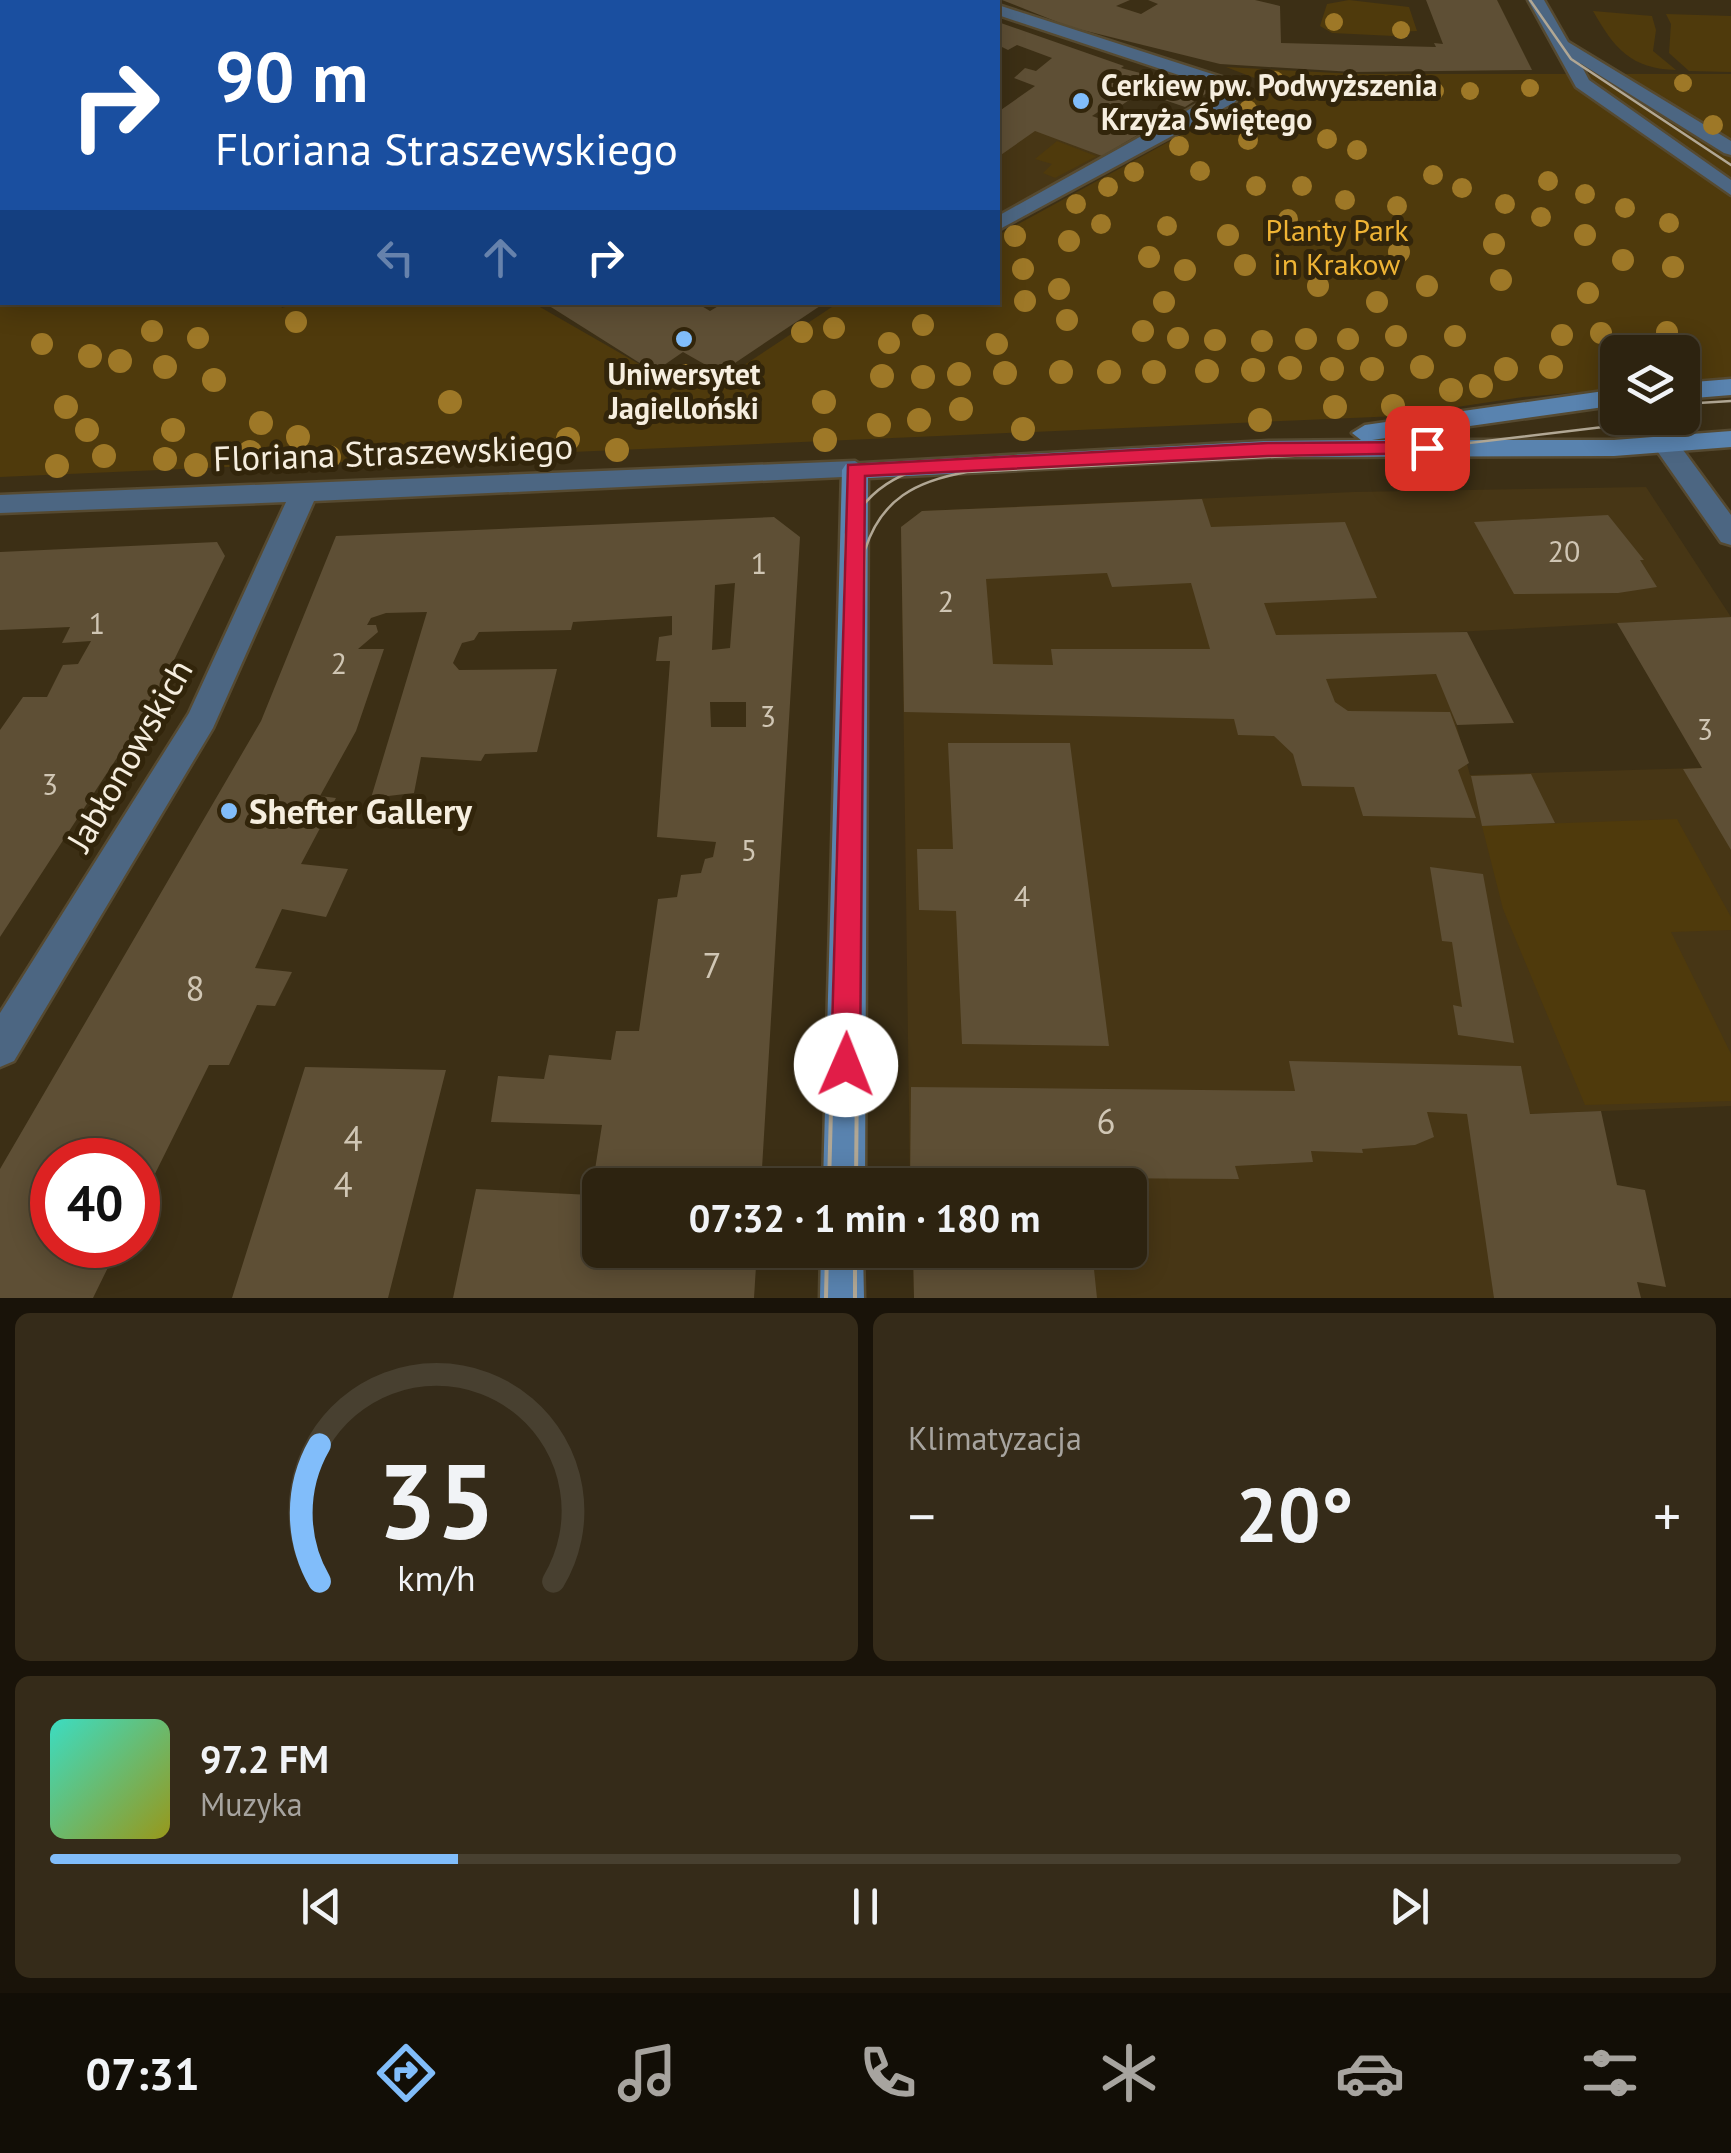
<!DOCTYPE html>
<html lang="pl">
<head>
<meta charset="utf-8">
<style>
	body { margin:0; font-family:"PT Sans",sans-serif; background:#352b19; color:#f1f3f6; height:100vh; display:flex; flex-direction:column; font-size:38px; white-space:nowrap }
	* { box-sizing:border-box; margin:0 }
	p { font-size:32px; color:#a7a49f }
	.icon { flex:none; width:55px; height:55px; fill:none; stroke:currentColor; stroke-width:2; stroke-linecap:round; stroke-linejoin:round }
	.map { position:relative; height:1298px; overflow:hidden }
	.drawer { display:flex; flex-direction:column; gap:15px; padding:15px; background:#191309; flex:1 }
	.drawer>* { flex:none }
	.hud { position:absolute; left:0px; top:0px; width:1000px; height:305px; box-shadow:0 5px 25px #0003,0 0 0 2px #484030; background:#1a4fa0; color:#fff; overflow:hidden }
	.fabs { position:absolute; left:1600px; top:335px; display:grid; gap:20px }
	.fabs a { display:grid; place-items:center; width:100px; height:100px; border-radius:15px; background:#2d2310; box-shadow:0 5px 25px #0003,0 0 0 2px #484030; font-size:50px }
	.speed { position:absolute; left:30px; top:1138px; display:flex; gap:20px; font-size:50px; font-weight:700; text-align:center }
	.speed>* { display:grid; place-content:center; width:130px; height:130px; border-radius:50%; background:#2d2310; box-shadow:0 5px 25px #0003,0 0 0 2px #484030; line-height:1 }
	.speed .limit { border:15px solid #d22; background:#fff; color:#111 }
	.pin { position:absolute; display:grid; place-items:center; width:85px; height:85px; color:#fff; margin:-42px; border-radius:20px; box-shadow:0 5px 15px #0006 }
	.me { position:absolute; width:110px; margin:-55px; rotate:1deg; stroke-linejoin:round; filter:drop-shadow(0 0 8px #0008) }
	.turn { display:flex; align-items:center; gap:35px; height:210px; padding:0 50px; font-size:45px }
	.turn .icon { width:130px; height:130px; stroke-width:2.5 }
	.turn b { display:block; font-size:70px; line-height:85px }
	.lanes { display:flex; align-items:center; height:95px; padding:0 50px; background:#0003; justify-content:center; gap:50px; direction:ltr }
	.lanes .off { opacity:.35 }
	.big { font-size:75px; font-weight:700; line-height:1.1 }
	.drawer .widget { flex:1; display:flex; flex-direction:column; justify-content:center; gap:15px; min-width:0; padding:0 35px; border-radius:15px; background:#352b19 }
	.drawer .dial { align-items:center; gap:0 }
	.dial svg { height:260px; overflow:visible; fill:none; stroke:#484030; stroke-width:7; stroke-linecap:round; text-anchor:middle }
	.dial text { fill:#f1f3f6; stroke:none }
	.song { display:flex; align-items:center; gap:30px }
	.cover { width:120px; height:120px; border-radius:15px; background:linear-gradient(135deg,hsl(170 70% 55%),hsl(60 70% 35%)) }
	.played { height:10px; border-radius:5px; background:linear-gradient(90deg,#81bdfa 25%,#484030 25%) }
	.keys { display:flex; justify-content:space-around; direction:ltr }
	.heat { display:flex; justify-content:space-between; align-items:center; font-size:55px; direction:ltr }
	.drawer .tiles { flex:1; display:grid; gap:15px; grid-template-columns:1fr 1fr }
	.widget:last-child { grid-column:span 2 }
	.trip { position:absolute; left:582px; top:1168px; width:565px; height:100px; border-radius:15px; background:#2d2310; box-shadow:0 5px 25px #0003,0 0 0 2px #484030; font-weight:700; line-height:100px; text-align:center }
	.menu { display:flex; height:160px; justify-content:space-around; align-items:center; background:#120e06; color:#a7a49f }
	.menu .icon { width:70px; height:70px }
	.menu .active { color:#81bdfa }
	.menu b { font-size:45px; color:#f1f3f6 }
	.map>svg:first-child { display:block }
</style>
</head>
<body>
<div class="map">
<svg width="1731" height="1298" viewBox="0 0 1731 1298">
	<rect width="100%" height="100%" fill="#3c2f15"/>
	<!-- built -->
	<path fill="#473615" d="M1005,107L1091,116L1147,136L998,218V113Z
		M1646,487L1731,617L1418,634L1450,702L1470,775L1731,767V1106L1527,1114L1562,1298H914L913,1250H1130V1185H910L901,527L922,511L1354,492Z"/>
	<!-- green -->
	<path fill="#4f3a0c" d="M1349,0L1409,7L1417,31L1396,32L1394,36L1332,33L1320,26L1327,4Z
		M1593,11L1652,16L1656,30L1653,51L1676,70C1631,69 1614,48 1593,11Z
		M1666,14L1731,16V72L1689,71L1669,53L1671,24Z
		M1226,67L1355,74H1731V380L1683,384L1682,352H1618L1617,389L1523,397L1398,416L0,477V172L2,302H280L282,308L299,302L533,303L681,388L726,377L838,303L998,302V235L1247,99L1265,82Z
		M1057,141L1096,156H1097L1055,178L1043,173L1052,164L1035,159Z
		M1677,819L1731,917V930L1671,932L1731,1054V1101L1585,1105L1503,909L1482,826Z"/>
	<!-- building -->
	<path fill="#5e4f35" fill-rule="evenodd" d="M1002,0H1130L1116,6L1141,14L1158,4L1148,0H1255L1280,6L1281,43L1436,47L1434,43L1443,44L1426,0H1497L1532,70L1353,72L1220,64L1070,27Z
		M998,22L1124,66L1121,68L1210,91L1185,107L1141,92L1113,111L1104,108L1092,116L1141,133L1102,156L1035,131L998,157V112L1035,86L1014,78L1025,68L1036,71L1052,58L1017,45L1008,50L998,45Z
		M543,302H695L710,311L725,302H826L720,373L683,352L654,372Z
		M1202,499L1211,527L1345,522L1377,598L1264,603L1276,635L1467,632L1514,723L1457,725L1436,674L1326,679L1335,702L1348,711L1450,712L1469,763L1458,770L1476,818L1363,816L1354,787L1302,786L1293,754L1274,736L1238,735L1234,719L904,712L901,527L922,511ZM1107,573L1112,587L1191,583L1210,649H1051L1053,665L993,664L986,579Z
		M1608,515L1644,560H1640L1657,587L1618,593L1514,594L1474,522Z
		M774,517L800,537L761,1185H600V1250H757L754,1298H453L476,1189L591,1195L602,1125L491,1122L498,1076L544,1079L549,1055L611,1060L616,1031H639L658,899L677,897L681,875L701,873L705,859L713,857L716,842L657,837L670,661H656L659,637L672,635V616L573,622L571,630L479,632L474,640L462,643L453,663L459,670L557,669L537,752L485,754L481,761L421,757L414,793L371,798L427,612L386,613L371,618L367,625H376L378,632L358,649H384L356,731L320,796L336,798L301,864L348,869L326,917L282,909L255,968L292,972L275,1006L257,1005L229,1065H209L138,1208V1160H52V1245H119L93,1298H0V1169L261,721L336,536ZM735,583L730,648L712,650L715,585ZM710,702H746V727H711Z
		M217,542L225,556L154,701L0,937V730L23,697H47L63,665L78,664L91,641L62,643L70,627L0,630V552Z
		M1731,617V850L1683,769L1702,768L1617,623Z
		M948,743H1070L1109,1046L962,1044L956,911L919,910L917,849H953Z
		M1531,774L1555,823L1482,826L1471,776Z
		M1430,867L1483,874L1514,1043L1458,1035L1453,1005L1462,1007L1452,942L1442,941Z
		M1289,1061L1521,1066L1530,1114L1601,1111L1617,1185L1645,1190L1666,1287L1637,1282L1641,1298H1494L1467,1114L1427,1112L1434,1137L1415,1145L1362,1149L1363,1153L1311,1151L1313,1162L1235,1166L1239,1179L1084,1178L1085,1185H910L911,1087L1295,1091Z
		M305,1067L446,1070L388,1298H232Z
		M913,1250H1092L1097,1298H914Z"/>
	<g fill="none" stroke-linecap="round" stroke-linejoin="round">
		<!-- street casing -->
		<g stroke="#564a31" stroke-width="5">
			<path id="street" d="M376,0H395L396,2H378Z
				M1528,0H1544L1568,42L1731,141V155L1724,153L1580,63L1589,80L1731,180V195L1576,87Z
				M998,5L1240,83L1243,87L1235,102L998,230V216L1224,90L998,15Z
				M2,144V156L0,157V145Z
				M1666,437L1675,439L1731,515V545L1721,542L1653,445Z
				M855,461L868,470L864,476L314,501L213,728L14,1061L0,1067V1013L189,713L286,502L0,513V495Z"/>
		</g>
		<!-- secondary casing -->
		<g stroke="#564a31" stroke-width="5">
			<path id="secondary" d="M1731,379V395L1682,399V383Z
				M1618,389V405L1372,440H1614L1731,431V447L1614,456L1268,457L868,478L865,1185H823L842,470L846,464L1268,441L1361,440L1352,433L1365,425Z
				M821,1250H863L864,1298H820Z"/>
		</g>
		<!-- street -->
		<use href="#street" fill="#4c6682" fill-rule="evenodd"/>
		<!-- secondary -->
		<use href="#secondary" fill="#5983af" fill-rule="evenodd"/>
		<!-- tram-far1 -->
		<path stroke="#b1a794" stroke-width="2.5" d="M1530,0L1571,59L1731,165
			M1682,404L1731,401
			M838,847L846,534C865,489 901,470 948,462
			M859,847L865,550C881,499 916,481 967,472L1410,450L1678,418"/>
		<!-- tram -->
		<path stroke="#b1a794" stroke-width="4" d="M829,1185L838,845
			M856,1185L859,845
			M855,1250V1298
			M826,1298L827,1250"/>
	</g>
	<!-- trees -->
	<g fill="#9e7827">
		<circle cx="1334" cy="22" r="9"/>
		<circle cx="1401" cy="30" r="9"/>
		<circle cx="1275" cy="80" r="9"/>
		<circle cx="1683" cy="83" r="9"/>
		<circle cx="1530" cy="88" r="9"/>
		<circle cx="1326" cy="90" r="9"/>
		<circle cx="1369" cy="91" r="9"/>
		<circle cx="1435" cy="91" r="9"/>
		<circle cx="1470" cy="91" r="9"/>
		<circle cx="1248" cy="109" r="9"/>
		<circle cx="1278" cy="123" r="10"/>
		<circle cx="1713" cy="125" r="10"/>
		<circle cx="1327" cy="139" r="10"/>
		<circle cx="1248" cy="140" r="10"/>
		<circle cx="1179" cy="146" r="10"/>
		<circle cx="1357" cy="150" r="10"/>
		<circle cx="1200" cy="171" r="10"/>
		<circle cx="1134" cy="172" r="10"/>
		<circle cx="1433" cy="175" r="10"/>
		<circle cx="1548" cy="181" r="10"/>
		<circle cx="1256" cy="186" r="10"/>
		<circle cx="1302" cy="186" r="10"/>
		<circle cx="1108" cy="187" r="10"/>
		<circle cx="1462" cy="188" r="10"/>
		<circle cx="1585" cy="194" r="10"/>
		<circle cx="1345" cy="200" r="10"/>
		<circle cx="1076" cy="204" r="10"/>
		<circle cx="1505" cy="204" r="10"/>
		<circle cx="1397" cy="206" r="10"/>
		<circle cx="1625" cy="208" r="10"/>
		<circle cx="1541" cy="217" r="10"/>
		<circle cx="1288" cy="219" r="10"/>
		<circle cx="1669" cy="223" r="10"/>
		<circle cx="1101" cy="224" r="10"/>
		<circle cx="1167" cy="226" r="10"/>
		<circle cx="1363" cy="227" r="10"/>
		<circle cx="1321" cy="230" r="10"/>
		<circle cx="1228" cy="235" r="11"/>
		<circle cx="1585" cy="235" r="11"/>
		<circle cx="1015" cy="236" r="11"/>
		<circle cx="1069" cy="241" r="11"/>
		<circle cx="1494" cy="244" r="11"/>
		<circle cx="1399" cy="252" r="11"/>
		<circle cx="1149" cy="257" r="11"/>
		<circle cx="1623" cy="260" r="11"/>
		<circle cx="1245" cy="265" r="11"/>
		<circle cx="1673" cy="267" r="11"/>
		<circle cx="1023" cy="269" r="11"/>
		<circle cx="1185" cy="270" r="11"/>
		<circle cx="1501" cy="280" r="11"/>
		<circle cx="1318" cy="286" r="11"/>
		<circle cx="1427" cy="286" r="11"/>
		<circle cx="1059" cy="289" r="11"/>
		<circle cx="1588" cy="293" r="11"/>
		<circle cx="1025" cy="301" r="11"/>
		<circle cx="1164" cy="302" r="11"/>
		<circle cx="1377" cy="302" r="11"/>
		<circle cx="1067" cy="320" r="11"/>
		<circle cx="296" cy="322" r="11"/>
		<circle cx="923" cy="325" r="11"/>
		<circle cx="834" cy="328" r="11"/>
		<circle cx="152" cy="331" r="11"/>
		<circle cx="1143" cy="331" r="11"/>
		<circle cx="802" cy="332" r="11"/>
		<circle cx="1667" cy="332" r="11"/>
		<circle cx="1601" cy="333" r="11"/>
		<circle cx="1562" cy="335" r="11"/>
		<circle cx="1396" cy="336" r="11"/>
		<circle cx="1455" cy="336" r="11"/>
		<circle cx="198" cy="338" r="11"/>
		<circle cx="1178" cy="338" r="11"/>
		<circle cx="1306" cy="339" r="11"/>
		<circle cx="1348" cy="339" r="11"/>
		<circle cx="1215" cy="340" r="11"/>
		<circle cx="1262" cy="341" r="11"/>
		<circle cx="889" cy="343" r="11"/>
		<circle cx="42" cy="344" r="11"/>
		<circle cx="997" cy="344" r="11"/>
		<circle cx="90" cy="356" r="12"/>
		<circle cx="120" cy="361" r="12"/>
		<circle cx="165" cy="367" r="12"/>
		<circle cx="1422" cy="367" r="12"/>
		<circle cx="1551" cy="367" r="12"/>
		<circle cx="1290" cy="368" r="12"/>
		<circle cx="1332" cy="369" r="12"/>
		<circle cx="1372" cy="369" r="12"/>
		<circle cx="1506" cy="369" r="12"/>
		<circle cx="1253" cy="370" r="12"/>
		<circle cx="1207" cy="371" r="12"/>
		<circle cx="1061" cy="372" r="12"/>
		<circle cx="1109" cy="372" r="12"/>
		<circle cx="1154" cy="372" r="12"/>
		<circle cx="1005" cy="373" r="12"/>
		<circle cx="959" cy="374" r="12"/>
		<circle cx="686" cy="376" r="12"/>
		<circle cx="882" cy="376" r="12"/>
		<circle cx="923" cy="377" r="12"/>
		<circle cx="214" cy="380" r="12"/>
		<circle cx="1481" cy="386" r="12"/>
		<circle cx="1451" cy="390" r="12"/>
		<circle cx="450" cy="402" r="12"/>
		<circle cx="824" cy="402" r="12"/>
		<circle cx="1393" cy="406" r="12"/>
		<circle cx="66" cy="407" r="12"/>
		<circle cx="1335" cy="407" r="12"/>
		<circle cx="961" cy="409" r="12"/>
		<circle cx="919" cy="420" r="12"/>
		<circle cx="1260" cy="420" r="12"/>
		<circle cx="261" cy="423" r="12"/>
		<circle cx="879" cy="425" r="12"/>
		<circle cx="1023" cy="429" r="12"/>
		<circle cx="87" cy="430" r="12"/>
		<circle cx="173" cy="430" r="12"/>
		<circle cx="298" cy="437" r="12"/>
		<circle cx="568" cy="439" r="12"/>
		<circle cx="825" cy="440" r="12"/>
		<circle cx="617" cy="450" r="12"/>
		<circle cx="250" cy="452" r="12"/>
		<circle cx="104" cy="456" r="12"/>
		<circle cx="329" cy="457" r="12"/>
		<circle cx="165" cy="459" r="12"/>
		<circle cx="196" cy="465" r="12"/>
		<circle cx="57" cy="466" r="12"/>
	</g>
	<!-- route -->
	<path fill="#e11d48" stroke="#92132f" stroke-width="2.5" d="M1427,442L1437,448L1434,453L1268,456L865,476L860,1065L856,1075L846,1080L835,1075L831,1065L848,465L1268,443Z"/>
	<!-- markers -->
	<g fill="#81bdfa" stroke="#32250b" stroke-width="4">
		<circle cx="1081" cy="101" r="10"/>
		<circle cx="684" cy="339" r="10"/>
		<circle cx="229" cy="811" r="10"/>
	</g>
	<g text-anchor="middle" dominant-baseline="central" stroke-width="10" stroke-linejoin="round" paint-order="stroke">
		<!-- far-poi labels -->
		<g font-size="30" font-weight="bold" fill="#f6eedf" stroke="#32250b" text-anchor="start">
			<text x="1101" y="84">Cerkiew pw. Podwyższenia<tspan x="1101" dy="34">Krzyża Świętego</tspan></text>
			<text x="684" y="373" text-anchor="middle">Uniwersytet<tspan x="684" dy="34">Jagielloński</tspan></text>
		</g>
		<!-- far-park labels -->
		<g font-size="30" fill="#efb435" stroke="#32250b">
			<text x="1337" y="229">Planty Park<tspan x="1337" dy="34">in Krakow</tspan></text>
		</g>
		<!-- number labels -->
		<g font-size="30" fill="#d0c6b4">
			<text x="1564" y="550">20</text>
			<text x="759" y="562">1</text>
			<text x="946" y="600">2</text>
			<text x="97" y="622">1</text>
			<text x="339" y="662">2</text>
			<text x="768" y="715">3</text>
			<text x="1705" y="728">3</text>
			<text x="50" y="783">3</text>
			<text x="749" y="849">5</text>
			<text x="1022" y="895">4</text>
		</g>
		<!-- street labels -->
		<g font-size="35" fill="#f6eedf" stroke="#32250b">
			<text transform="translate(393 452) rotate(-2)">Floriana Straszewskiego</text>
			<text transform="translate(129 755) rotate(-60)">Jabłonowskich</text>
		</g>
		<!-- poi labels -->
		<g font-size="35" font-weight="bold" fill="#f6eedf" stroke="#32250b" text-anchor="start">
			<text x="249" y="811">Shefter Gallery</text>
		</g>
		<!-- near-number labels -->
		<g font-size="35" fill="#d0c6b4">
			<text x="712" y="965">7</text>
			<text x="195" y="988">8</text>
			<text x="1106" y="1121">6</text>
			<text x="353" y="1138">4</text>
			<text x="343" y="1184">4</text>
		</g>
	</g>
</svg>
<div class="fabs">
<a><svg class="icon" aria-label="layers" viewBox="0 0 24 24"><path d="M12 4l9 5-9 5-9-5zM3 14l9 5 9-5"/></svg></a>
</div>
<div class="speed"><div class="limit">40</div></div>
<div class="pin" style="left:1427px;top:448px;background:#d93025"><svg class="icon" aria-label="arrive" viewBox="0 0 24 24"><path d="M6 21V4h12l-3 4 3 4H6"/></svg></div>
<svg class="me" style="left:846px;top:1065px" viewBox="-20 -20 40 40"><circle r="19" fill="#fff"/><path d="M0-13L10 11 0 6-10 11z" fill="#e11d48"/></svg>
<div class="trip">07:32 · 1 min · 180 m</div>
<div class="hud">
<div class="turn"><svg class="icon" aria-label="right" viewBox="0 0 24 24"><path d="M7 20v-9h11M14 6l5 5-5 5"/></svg><div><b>90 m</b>Floriana Straszewskiego</div></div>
<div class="lanes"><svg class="icon off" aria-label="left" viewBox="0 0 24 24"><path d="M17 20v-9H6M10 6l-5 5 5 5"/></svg><svg class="icon off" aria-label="ahead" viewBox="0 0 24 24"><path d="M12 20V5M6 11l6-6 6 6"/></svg><svg class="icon" aria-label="right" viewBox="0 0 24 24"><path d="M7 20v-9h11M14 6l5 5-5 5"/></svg></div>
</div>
</div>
<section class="drawer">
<div class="tiles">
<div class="widget dial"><svg viewBox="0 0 100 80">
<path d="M14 69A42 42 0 1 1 86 69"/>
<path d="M14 69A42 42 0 0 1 14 27" stroke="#81bdfa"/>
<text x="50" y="56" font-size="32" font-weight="700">35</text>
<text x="50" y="72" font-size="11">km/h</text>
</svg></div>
<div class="widget"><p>Klimatyzacja</p>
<div class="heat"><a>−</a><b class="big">20°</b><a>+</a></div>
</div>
<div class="widget">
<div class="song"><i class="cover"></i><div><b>97.2 FM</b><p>Muzyka</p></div></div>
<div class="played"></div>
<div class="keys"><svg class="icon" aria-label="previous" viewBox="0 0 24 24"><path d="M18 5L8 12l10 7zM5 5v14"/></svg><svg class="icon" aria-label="pause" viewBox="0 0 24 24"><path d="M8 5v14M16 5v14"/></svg><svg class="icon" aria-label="next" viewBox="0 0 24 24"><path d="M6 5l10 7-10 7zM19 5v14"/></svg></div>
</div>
</div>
</section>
<nav class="menu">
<b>07:31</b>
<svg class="icon active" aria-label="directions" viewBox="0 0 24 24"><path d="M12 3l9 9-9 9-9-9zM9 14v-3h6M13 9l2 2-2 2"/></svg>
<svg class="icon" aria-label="music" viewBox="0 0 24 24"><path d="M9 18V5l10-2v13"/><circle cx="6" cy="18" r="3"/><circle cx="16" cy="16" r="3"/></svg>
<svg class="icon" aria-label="phone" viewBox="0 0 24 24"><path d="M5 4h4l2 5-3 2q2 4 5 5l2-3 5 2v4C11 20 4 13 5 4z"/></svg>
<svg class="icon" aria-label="climate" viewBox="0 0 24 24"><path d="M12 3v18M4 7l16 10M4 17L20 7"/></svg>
<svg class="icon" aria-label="car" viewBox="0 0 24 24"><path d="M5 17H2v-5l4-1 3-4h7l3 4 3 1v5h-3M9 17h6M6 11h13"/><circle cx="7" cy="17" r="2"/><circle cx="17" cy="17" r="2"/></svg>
<svg class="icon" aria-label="filters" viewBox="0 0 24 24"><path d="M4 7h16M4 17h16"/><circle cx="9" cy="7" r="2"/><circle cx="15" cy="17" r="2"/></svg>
</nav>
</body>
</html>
